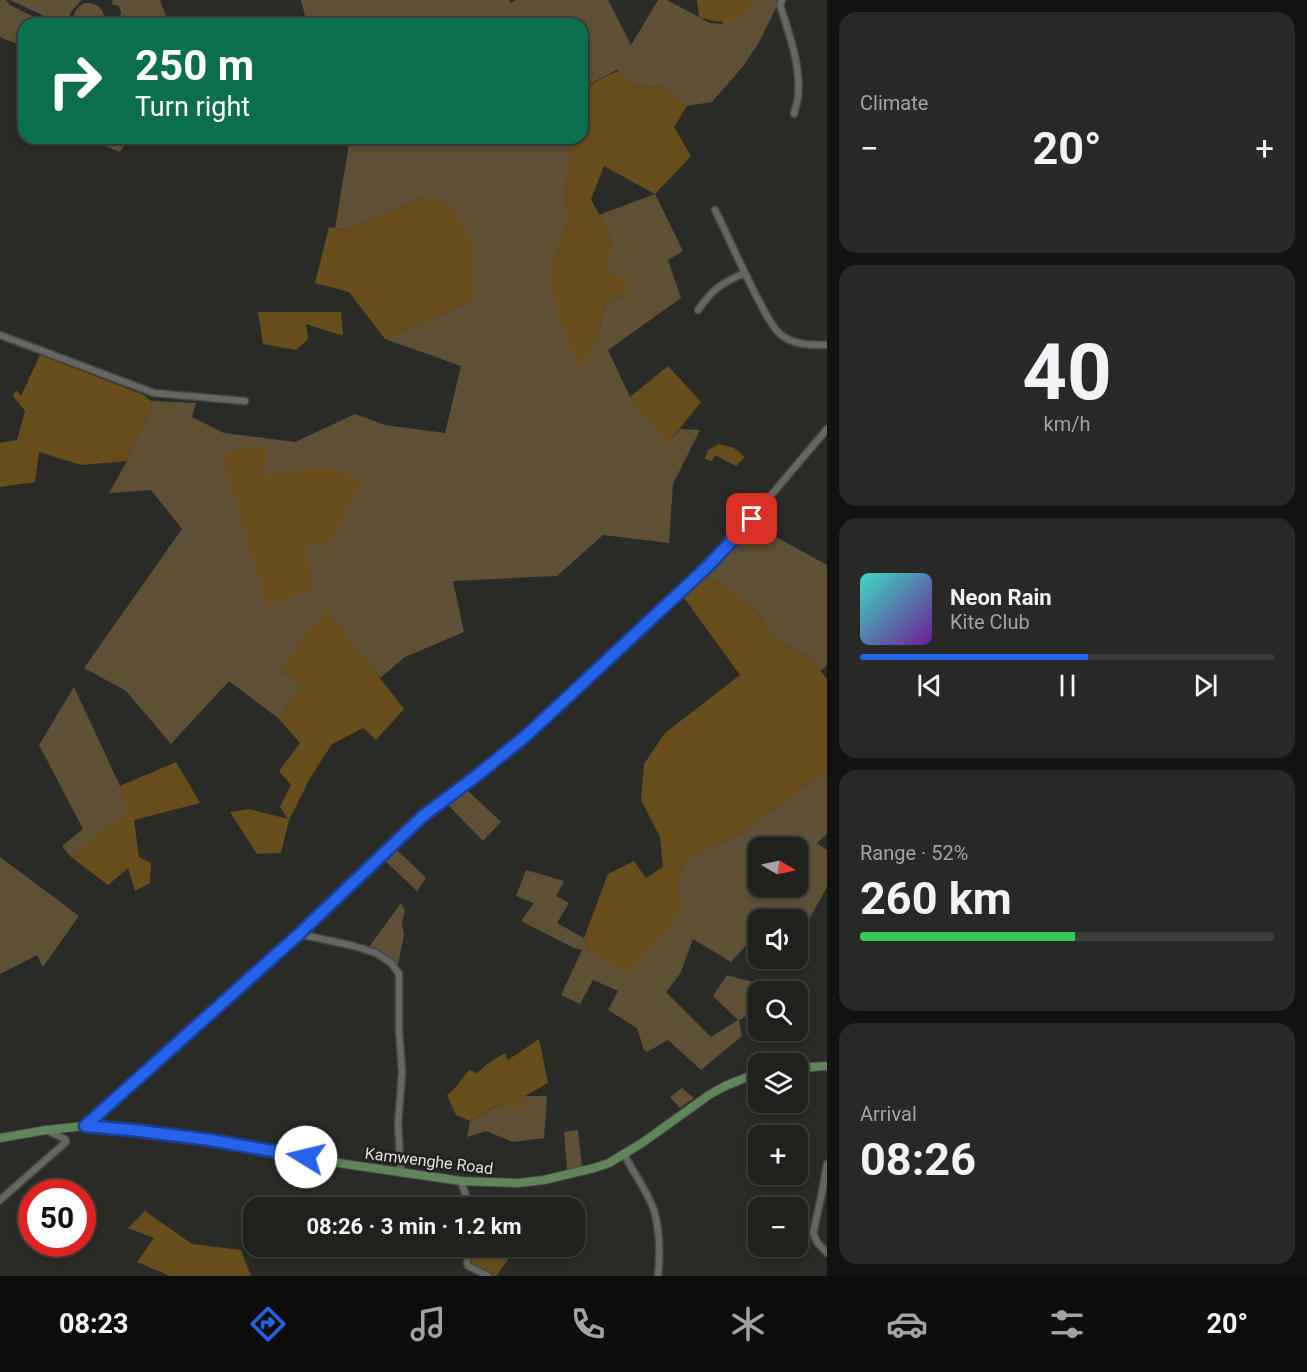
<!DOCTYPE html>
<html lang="en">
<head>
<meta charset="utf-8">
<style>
	body { margin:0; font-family:Roboto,sans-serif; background:#282826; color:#f1f3f6; height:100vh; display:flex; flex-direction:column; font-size:22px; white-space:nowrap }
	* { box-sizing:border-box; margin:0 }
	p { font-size:20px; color:#a2a3a4 }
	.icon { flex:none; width:33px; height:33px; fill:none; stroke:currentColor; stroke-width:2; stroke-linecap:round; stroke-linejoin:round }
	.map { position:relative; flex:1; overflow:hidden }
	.sheet { display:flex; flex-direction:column; gap:12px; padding:12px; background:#121210; width:480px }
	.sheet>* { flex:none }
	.top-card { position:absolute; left:18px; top:18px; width:570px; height:126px; border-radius:18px; box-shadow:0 3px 9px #0003,0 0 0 2px #3d3e3b; background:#0b6e4f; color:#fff; overflow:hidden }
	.needle { width:39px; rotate:99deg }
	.fabs { position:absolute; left:748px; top:837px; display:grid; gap:12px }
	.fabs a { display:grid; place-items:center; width:60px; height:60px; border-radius:12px; background:#20201d; box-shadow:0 3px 9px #0003,0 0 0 2px #3d3e3b; font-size:30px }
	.speed { position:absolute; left:18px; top:1179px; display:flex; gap:12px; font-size:30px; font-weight:700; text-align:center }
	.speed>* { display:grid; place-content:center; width:78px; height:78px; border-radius:50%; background:#20201d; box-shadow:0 3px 9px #0003,0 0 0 2px #3d3e3b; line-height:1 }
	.speed .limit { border:9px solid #d22; background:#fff; color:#111 }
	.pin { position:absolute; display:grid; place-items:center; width:51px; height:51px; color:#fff; margin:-26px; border-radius:12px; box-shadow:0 3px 9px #0006 }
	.me { position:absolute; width:66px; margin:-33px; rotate:279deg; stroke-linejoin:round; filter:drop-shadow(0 0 4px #0008) }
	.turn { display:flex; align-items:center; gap:21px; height:126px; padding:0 18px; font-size:27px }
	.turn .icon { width:78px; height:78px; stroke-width:2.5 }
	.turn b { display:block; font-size:42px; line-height:51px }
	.big { font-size:45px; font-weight:700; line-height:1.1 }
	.sheet .tile { flex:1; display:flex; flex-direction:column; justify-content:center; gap:9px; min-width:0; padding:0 21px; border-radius:18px; background:#282826 }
	.sheet .dial { align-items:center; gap:0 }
	.dial b { font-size:78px; line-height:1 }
	.song { display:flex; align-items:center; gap:18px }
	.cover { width:72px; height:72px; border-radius:9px; background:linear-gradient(135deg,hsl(170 70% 55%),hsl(280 70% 35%)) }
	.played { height:6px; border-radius:3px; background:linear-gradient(90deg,#2563eb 55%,#3d3e3b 55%) }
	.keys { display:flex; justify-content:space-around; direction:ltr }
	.heat { display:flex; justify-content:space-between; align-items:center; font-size:33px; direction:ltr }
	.charge { height:9px; border-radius:4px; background:linear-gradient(90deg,#34c759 52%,#3d3e3b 0) }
	.trip { position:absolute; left:243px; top:1197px; width:342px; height:60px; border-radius:18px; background:#20201d; box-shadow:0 3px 9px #0003,0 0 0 2px #3d3e3b; font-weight:700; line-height:60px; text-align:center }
	.menu { display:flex; height:96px; justify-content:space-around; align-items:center; background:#0d0d0c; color:#a2a3a4 }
	.menu .icon { width:42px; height:42px }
	.menu .on { color:#2563eb }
	.menu b { font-size:27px; color:#f1f3f6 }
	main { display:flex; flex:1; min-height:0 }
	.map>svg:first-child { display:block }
</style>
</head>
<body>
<main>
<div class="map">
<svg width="827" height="1276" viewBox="0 0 827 1276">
	<rect width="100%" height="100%" fill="#2a2b27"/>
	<!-- green -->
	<path fill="#5f4f35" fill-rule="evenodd" d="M0,0H6L10,5L44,22L45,24H24V47L0,37Z
		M10,0H81C74,11 70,7 69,23L61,24Z
		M113,0H160L169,24H112L120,18L121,12L119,6L111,4Z
		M301,0H509L511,3L516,0H608L631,45L658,0H667L710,23L722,24L741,0H780L758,44L744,65L712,102L687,106L658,85L656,88L636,86L617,70L592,83L582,95V24H307Z
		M85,3C99,2 106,11 104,24H74C72,14 76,7 85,3Z
		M86,138H129L120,152Z
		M348,138H568L570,162L564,194L569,218L550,273L597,340L605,305L618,297L629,296L613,274L605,259L614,244L599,215L655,194L683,251L668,260L681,298L608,350L630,397L669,442L680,429L700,430L673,484L669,543L603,535L557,576L453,581L464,632L405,657L380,678L326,610L280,671L302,685L278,718L229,681L171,744L126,691L84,668L182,529L151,490L109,493L127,461L137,436L150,413L151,401L196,403L192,417L224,433L295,442L355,414L385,425L445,433L461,366L385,339L473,300L428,196L346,230L335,228L349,144Z
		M747,521L827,565V665L820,671L811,659L775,638L759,614L723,584L703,575Z
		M74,687L120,786L128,812L71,857L62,846L83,829L39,745Z
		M827,770V834L817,843L827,850V887L806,925L798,921V920L793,919L776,912L770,919L759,920V931L731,962L693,939L680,974L666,992L711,1037L738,1020L713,996L727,975L786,991L759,992V1009L739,1020L742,1036L701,1070L668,1040L647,1052L644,1050L637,1028L608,1010L618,991L593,980L580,1004L561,995L582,950L574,948L521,921L534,903L516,896L526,870L564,881L556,896L569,903L557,923L584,938L589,951L676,885L686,859L741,833ZM759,848H798V886H759Z
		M465,788L501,822L483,841L446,803Z
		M393,846L426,878L417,891L381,857Z
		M0,857L79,916L43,967L37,955L0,974Z
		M401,903L405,910L402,922L404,935L397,970C390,958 381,952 369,947Z
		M682,1088L694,1098L680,1108L670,1097Z
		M525,1096H547L544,1138L513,1142L486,1131L467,1137L470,1121L499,1105L521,1107Z
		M578,1130L582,1167L567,1170L564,1132Z"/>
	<!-- forest -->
	<path fill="#684d1c" d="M697,0H753C751,4 749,10 746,13C734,26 713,22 699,17Z
		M618,71L636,86L656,88L658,85L687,106L674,127L691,156L655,194L604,166L591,199L614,244L606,260L613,274L625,277L629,296L618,297L605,305L597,340L579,369L558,315L550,273L569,218L564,194L570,162L568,138H582V131L588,129C574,91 584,86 618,71Z
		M428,196L453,206L473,243V300L385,339L349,292L315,283L329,227L346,230Z
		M258,312H341L343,335L337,334L306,324L308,339L296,350L263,344Z
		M40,355L144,395L151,401L150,413L137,436L127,461L81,465L39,452L35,482L0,487V443L17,440L25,411L13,396L16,390L21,396Z
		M668,366L701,402L668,443L630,397Z
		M719,444L734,448L745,457L736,466L715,455L712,461L705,459L708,450Z
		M269,447L263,475L324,467L362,480L331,542L305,546L314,588L268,606L221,456L241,448Z
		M703,575L723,584L759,614L775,638L811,659L827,679V770L741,833L686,859L676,885L683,909L629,974L589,951L584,938L608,874L634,861L646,878L663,867L660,837L641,800L644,764L665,733L740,675L682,595Z
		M326,609L404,709L376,740L363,728L332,744L310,778L289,820L281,853L257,854L230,812L249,809L288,819L280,807L291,785L279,771L300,743L278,718L302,685L280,671Z
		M176,762L200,803L134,820L139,857L151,863L150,883L135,891L128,868L108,885L71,857L127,812L120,786Z
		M539,1039L548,1083L525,1096L521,1108L498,1105L470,1121L456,1115L447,1095L454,1089L469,1070L477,1073L487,1064L505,1053L508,1060Z
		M145,1211L192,1244L241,1250L251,1276H170L137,1262L154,1238L128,1228Z
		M470,1247H491V1250L498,1258L503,1252L510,1257L496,1276H494L473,1269L469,1249Z"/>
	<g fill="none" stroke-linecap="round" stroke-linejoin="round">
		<!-- minor casing -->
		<g stroke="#474845" stroke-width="9">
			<path id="minor" d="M782,0L780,5C789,34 801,65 798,96C798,102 795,108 794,114
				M715,210C730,240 743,271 759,301C765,312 770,324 779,333C791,345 811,345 827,345
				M698,310C713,289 721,283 745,273
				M0,335L154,393L245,401
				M299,934L354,946L376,953L391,963L399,974V1029L402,1072L398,1125L401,1172
				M85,1126L299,934L422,816L475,777L528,734L647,624L734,539L827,429
				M624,1154C633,1173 650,1194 655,1214C660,1234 660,1256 658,1276
				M827,1164L821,1198L813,1233L817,1242L827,1253
				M461,1181L470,1208
				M0,1200L66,1142L65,1139L48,1131
				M469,1246L467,1262L468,1266L488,1276"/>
		</g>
		<!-- major casing -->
		<g stroke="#474845" stroke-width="10">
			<path id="major" d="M798,1068L827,1066
				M0,1138L46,1130L85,1126L132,1130L210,1140L345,1164L461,1181L518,1183L544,1180L594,1168L609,1163L642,1143L709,1095L725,1086L750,1076L759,1074"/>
		</g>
		<!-- minor -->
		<use href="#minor" stroke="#666762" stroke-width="6"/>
		<!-- major -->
		<use href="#major" stroke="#5e8658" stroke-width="8"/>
	</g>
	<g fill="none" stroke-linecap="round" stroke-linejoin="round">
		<!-- route casing -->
		<g stroke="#184099" stroke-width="15">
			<path id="route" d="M306,1157L210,1140L132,1130L85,1126L299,934L423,816L475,777L528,734L708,566L752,519"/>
		</g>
		<!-- route -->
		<use href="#route" stroke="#2563eb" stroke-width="10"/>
	</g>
	<g text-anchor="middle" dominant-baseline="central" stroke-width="5" stroke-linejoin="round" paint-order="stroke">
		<!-- street labels -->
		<g font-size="16" fill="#dfe0dd" stroke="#20211d">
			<text transform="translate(429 1161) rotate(7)">Kamwenghe Road</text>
		</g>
	</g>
</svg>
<div class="fabs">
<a><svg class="needle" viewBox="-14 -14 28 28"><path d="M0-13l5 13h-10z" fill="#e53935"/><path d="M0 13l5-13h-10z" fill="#a2a3a4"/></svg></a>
<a><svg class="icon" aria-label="sound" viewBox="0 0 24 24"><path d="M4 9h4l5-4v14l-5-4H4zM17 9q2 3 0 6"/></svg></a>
<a><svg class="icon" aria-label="search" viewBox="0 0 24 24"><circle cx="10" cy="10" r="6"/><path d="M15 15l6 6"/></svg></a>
<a><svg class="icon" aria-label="layers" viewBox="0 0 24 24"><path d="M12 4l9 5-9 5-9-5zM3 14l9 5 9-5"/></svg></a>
<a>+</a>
<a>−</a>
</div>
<div class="speed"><div class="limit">50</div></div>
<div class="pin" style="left:752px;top:519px;background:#d93025"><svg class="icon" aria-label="arrive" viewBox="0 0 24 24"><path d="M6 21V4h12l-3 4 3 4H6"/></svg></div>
<svg class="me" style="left:306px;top:1157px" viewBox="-20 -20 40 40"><circle r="19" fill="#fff"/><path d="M0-13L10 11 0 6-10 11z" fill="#2563eb"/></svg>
<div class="trip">08:26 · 3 min · 1.2 km</div>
<div class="top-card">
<div class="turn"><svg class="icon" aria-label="right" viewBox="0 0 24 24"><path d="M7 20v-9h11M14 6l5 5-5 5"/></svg><div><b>250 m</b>Turn right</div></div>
</div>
</div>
<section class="sheet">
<div class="tile"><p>Climate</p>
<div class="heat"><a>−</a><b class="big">20°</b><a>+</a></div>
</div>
<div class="tile dial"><b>40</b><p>km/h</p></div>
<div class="tile">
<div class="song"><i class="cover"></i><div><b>Neon Rain</b><p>Kite Club</p></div></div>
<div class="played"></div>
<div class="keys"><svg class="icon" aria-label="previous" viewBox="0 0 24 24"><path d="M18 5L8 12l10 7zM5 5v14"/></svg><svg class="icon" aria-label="pause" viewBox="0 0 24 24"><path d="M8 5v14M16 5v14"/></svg><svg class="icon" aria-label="next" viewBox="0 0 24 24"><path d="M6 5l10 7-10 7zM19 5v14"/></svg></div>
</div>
<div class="tile"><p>Range · 52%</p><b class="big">260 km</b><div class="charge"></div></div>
<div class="tile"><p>Arrival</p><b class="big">08:26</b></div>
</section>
</main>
<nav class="menu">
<b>08:23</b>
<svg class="icon on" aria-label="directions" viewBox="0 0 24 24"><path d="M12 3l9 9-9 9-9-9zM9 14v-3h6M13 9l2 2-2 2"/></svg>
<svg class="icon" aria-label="music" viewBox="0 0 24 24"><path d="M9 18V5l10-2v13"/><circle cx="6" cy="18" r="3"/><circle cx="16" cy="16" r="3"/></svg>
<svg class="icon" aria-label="phone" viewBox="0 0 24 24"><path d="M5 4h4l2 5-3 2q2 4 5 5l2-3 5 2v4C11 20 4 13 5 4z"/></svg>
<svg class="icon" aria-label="climate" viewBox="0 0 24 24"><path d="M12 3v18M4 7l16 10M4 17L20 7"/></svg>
<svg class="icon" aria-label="car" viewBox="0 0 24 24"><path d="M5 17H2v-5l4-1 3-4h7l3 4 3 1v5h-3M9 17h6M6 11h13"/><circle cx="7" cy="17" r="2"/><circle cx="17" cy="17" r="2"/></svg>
<svg class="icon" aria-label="filters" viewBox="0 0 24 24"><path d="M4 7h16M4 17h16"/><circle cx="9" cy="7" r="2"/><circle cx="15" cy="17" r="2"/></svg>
<b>20°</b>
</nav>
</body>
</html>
